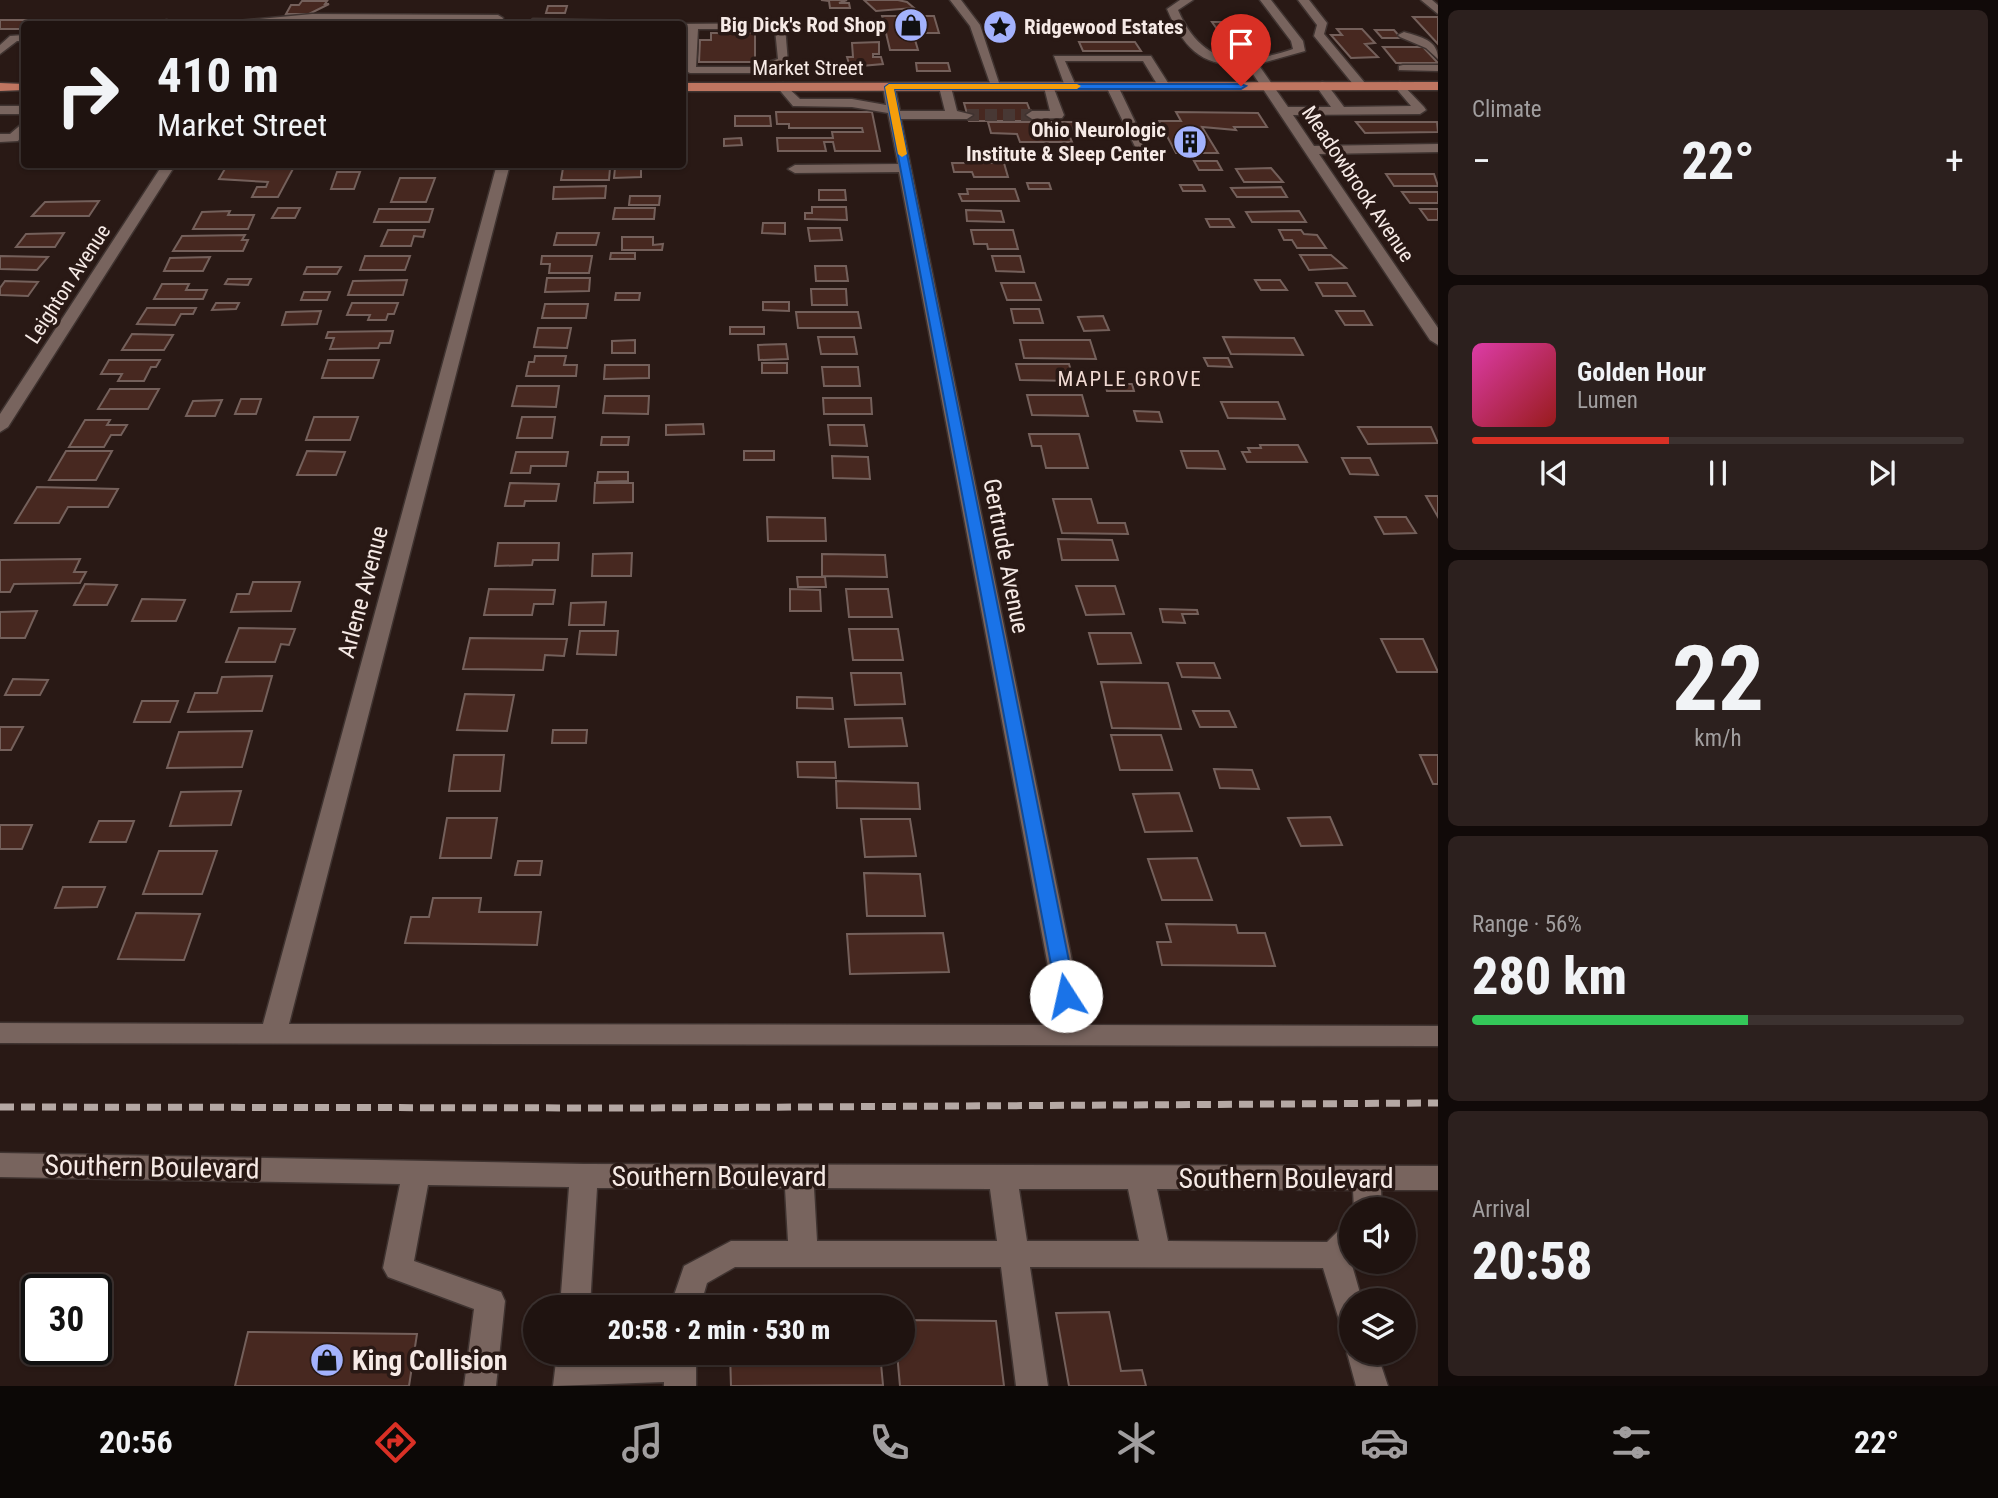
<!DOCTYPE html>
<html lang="en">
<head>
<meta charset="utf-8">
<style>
	body { margin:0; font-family:"Roboto Condensed",sans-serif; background:#2c201e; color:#f1f3f6; height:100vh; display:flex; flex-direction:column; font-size:26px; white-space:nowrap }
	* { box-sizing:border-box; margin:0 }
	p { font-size:23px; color:#a19e9f }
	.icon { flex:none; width:38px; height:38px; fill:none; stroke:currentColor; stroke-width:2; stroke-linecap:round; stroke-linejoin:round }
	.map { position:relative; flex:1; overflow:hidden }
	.panel { display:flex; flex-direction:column; gap:10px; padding:10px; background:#110a09; width:560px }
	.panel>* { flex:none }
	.hud { position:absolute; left:21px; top:21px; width:665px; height:147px; border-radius:7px; box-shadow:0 2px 5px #0004,0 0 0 2px #3c3230; background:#1f1310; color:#f1f3f6; overflow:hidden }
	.fabs { position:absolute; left:1339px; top:1197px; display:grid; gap:14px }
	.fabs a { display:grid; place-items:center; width:77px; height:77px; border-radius:50%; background:#1f1310; box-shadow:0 2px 5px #0004,0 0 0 2px #3c3230; font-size:35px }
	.speed { position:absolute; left:21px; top:1274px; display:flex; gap:14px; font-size:35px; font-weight:700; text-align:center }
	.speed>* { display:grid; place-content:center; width:91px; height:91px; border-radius:50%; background:#1f1310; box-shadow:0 2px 5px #0004,0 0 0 2px #3c3230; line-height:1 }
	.speed .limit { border:4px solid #111; border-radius:10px; background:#fff; color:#111 }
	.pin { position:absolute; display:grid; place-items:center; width:60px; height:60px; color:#fff; margin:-72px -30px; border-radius:50% 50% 50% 0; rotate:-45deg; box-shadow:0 0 7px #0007 }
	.pin .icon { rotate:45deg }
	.me { position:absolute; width:77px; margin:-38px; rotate:350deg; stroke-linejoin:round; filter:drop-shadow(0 0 5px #0008) }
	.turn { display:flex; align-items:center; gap:24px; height:147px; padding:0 21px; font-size:32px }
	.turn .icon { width:91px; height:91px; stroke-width:2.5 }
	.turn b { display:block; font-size:49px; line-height:60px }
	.big { font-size:52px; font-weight:800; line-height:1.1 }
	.panel .tile { flex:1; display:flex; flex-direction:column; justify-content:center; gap:10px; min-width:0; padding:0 24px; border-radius:10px; background:#2c201e }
	.panel .dial { align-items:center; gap:0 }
	.dial b { font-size:91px; line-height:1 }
	.song { display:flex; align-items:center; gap:21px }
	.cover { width:84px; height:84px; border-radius:10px; background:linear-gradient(135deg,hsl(320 70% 55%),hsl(0 70% 35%)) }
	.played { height:7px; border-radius:4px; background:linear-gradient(90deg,#d93025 40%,#3c3230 40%) }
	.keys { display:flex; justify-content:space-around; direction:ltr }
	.heat { display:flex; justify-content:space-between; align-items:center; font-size:38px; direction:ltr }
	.charge { height:10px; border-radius:5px; background:linear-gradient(90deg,#34c759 56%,#3c3230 0) }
	.trip { position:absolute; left:523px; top:1295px; width:392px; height:70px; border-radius:35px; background:#1f1310; box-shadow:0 2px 5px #0004,0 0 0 2px #3c3230; font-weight:800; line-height:70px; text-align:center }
	.tabs { display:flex; height:112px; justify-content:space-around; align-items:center; background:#0c0806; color:#a19e9f }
	.tabs .icon { width:49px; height:49px }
	.tabs .selected { color:#d93025 }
	.tabs b { font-size:32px; color:#f1f3f6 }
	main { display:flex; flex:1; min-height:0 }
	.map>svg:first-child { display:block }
</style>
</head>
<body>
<main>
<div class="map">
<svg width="1438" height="1386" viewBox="0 0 1438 1386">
	<rect width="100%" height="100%" fill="#291915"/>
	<!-- building -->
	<path fill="#472820" stroke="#74605b" stroke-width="2" d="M847,0L839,3H849L850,8H830L829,1L821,0Z
		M864,0H898L907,2L914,8L876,11Z
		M302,1H327L325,4H329L309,14H286L291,5H299Z
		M548,6H567L565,13H546Z
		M882,16H934L939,33H913L918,50H890Z
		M1413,17H1438V44Z
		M0,20H148L144,24H24V29H0Z
		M422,20L472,21L470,24H420Z
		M1212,22H1239L1248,34H1258L1262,39H1252L1257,46H1229Z
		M1337,29H1362L1375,43L1365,44L1378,57L1351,58L1331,35H1342Z
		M1375,30H1394L1401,38H1382Z
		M711,33H755V62H699L700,40H711Z
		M879,42V54H873V57H881L883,64L850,67L847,57H853L852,43Z
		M1079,42H1135L1141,51H1083Z
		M1383,47H1423L1438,63H1396Z
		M916,63H948L950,71H917Z
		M964,103H1027L1034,121H969Z
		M776,112H872L880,151H835L833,142H824L826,151H778L777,138H833L832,132H863L862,128H789V124H777Z
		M1176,112L1258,113L1267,127H1234L1236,130L1202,127L1218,153H1176L1159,121H1181Z
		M735,116H770L771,126H735Z
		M988,122H1076L1069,135L1072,142H1020L1017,134L991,133Z
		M1356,122H1437L1438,132L1365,133Z
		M741,138L742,145L724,146V139Z
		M1194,161H1217L1222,170H1199Z
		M952,163H1004L1008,177H974L972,172H954Z
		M226,167H294L278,197H252L257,187H266L268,182L219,179Z
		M563,168H610L609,180H561Z
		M615,168H641V177L614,178Z
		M1271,168L1283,182H1244L1236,169Z
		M337,172H360L354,189H331Z
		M1386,174H1434L1438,186H1394Z
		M400,178H435L426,202H391Z
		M1027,183H1049L1051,189H1029Z
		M1180,185H1202L1205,191H1183Z
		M606,186L605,198L553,199L554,187Z
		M1281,187L1287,197H1237L1231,188Z
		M967,189H1015L1019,201H962L959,194H968Z
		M819,190H845L846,200H819Z
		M1402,192H1438V203H1410Z
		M630,196H660L659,205H629Z
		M99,201L89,216H32L45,202Z
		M812,207H846L847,220L805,219V213H812Z
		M278,208H300L295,218H272Z
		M615,208H655L654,219H613Z
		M379,209H433L429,222H374Z
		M1420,209H1438V220H1428Z
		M966,210L1001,211L1004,222L967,221Z
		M230,211L228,215H254L248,229H193L202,212Z
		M1299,211L1306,222H1252L1246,212Z
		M1206,219H1229L1234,227H1210Z
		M763,223H785V234L762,233Z
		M808,228H840L842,240L810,241Z
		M388,230H425L423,237L414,236L411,246H381Z
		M971,230H1013L1018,249H988L987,244H974Z
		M1279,230H1301L1304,234L1317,235L1326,248H1297L1292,240H1284Z
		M64,233L55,247H16L26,234Z
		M557,233H599L596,245H554Z
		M245,235L242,240H248L243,251H173L182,236Z
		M622,237H653V245L663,244L662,250H622Z
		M611,253H635V259H610Z
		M1300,255H1331L1346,268L1309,270Z
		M0,256L48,257L37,270L0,269Z
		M365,256H410L405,270H360Z
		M542,256H592L589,273H549L550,264H541Z
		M992,256H1020L1024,272L996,271Z
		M210,257L203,271H164L170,258Z
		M815,266H846L848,281H816Z
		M307,267H341L337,274H304Z
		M547,278H590L589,291L545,292Z
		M228,279H251L248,285L225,284Z
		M407,280L403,295H348L353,281Z
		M1255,280H1280L1287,290H1261Z
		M5,281L38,282L28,296L0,295V288Z
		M1001,283H1035L1041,300H1007Z
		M1316,283H1347L1355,296H1323Z
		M162,284H189L186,290H207L203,299H154Z
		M811,289H846L847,305H812Z
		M304,292H330L327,300H301Z
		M616,293H640L639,300H615Z
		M763,302H789V311L763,310Z
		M216,303H239L236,309L212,310Z
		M352,303H398L394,314H388L386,320H368L370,315H347Z
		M545,304H588L586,318H542Z
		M147,308H196L193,314H181L175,325L137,324Z
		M1011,309H1039L1043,323H1014Z
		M321,311L317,324L282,325L286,312Z
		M1336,311H1364L1372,325H1345Z
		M796,312H858L861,328H798Z
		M1103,316L1109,330L1084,331L1078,317Z
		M730,327H764V334H730Z
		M538,328H571L567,348L534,347Z
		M393,331L390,343H380L378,348L330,349L334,338H326L328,332Z
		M132,334L173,335L164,350H122Z
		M818,337H854L857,354H821Z
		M1223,337L1294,338L1303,355L1231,354Z
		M635,340V353H612V341Z
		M1020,340H1090L1096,359L1024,358Z
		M786,344L788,359L759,360L758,345Z
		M535,356H566L564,365H577L576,376H526L529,362H534Z
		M1204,358H1228L1232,367L1208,366Z
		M109,360H160L156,367H151L144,381H118L122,374H101Z
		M328,360H379L373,378H322Z
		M762,363H787V373H762Z
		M1016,364H1069L1074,381L1020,380Z
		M605,365H649V378L604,379Z
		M822,367H858L860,386H824Z
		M1105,384H1132L1134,391H1107Z
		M517,386H559L556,407L512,406Z
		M110,389H159L148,409H98Z
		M1027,395H1082L1088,416L1032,415Z
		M605,396H649L648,414L603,413Z
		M823,398H871L872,414H824Z
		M241,399H261L256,414H235Z
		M222,400L215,416H186L193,401Z
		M1221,402H1278L1285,419L1228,418Z
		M1134,411L1159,412L1162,422L1137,421Z
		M314,417H358L350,440H306Z
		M522,417H555L552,438H517Z
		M85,420H110L107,425H127L121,435H111L104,447H69Z
		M703,424L704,434L666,435V425Z
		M828,425H864L867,446L830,445Z
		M1358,427H1431L1438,443L1368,444Z
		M1029,434H1079L1088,468H1046L1041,446H1032Z
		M602,437H629L628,445H601Z
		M1260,445H1298L1307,462H1247L1242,452H1250L1248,448H1261Z
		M66,451H112L96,480H49Z
		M307,451L345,452L336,475H297Z
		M744,451H774V460H744Z
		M1181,451H1218L1225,469L1187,468Z
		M516,452H568L566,466H531L530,473H511Z
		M832,456L868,457L870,479L833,478Z
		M1342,458H1370L1378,475L1350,474Z
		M598,472H628V481L597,482Z
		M510,483L559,484L556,501H525L524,506H505Z
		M595,483H633V502L594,503Z
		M37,487L118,489L108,507H68L59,523H15Z
		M1426,496H1438V517Z
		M1053,499H1091L1098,523H1125L1128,534L1062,533Z
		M767,517L825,518L826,541H768Z
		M1375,517H1406L1416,533L1384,534Z
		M1058,539L1112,540L1118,560H1062Z
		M498,543H559L558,560H533L532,565L495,566Z
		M632,553L631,576H592L593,554Z
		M822,554L885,555L887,577L822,576Z
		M80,559L74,572H86L80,583L14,584L10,592H0V560Z
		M797,577H825L826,587H798Z
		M253,582H300L291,611L231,612L237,594H249Z
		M85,584L117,585L107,605H74Z
		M1076,586H1115L1124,614L1086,615Z
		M489,589L555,590L553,604H534L532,615H484Z
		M790,589L820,590L821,611H790Z
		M846,589H888L892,617H849Z
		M142,599L185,600L176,621H132Z
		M606,602L604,625H569L571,603Z
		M1160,609L1197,610L1198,614H1182L1185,623L1163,622Z
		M37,611L25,638H0V612Z
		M239,628L295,629L289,645L281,644L275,662H226Z
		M849,629H898L903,660H853Z
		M580,631H618L616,655L577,654Z
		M1089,633H1131L1141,663L1098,664Z
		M470,638L567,639L564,656L545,655L543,670L463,669Z
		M1381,639H1423L1438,672H1397Z
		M1177,663H1214L1220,678L1182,677Z
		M851,673H901L905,704L855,705Z
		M272,676L262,711L188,712L195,693H217L222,677Z
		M13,679L48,680L40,695H5Z
		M1101,682L1168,683L1181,729L1112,728Z
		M465,694L514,695L507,731L457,730Z
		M797,697L832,698L833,709L797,708Z
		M142,701H178L170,722H134Z
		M1193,711H1229L1236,727H1200Z
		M902,718L907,746L849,747L845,719Z
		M0,727H23L11,750H0Z
		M553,730H587L586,743H552Z
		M252,731L242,767L167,768L179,732Z
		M1111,735H1161L1172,770H1120Z
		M454,755H504L500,791H449Z
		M1420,755H1438V784H1433Z
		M797,762H835L836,778L798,777Z
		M1214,769L1252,770L1259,789L1220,788Z
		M836,781L918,783L920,809L837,808Z
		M241,791L231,825L170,826L181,792Z
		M1179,793L1192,831L1145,832L1133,794Z
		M1330,817L1342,845L1301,846L1288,818Z
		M447,818H497L491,858H440Z
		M861,819H910L916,856L865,857Z
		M99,821H134L126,842H90Z
		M0,825H32L22,849H0Z
		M159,851H217L202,894H143Z
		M1197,858L1212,900H1162L1148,859Z
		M518,861H542L540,875H515Z
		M864,873L920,874L925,916H867Z
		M63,887H105L97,907L55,908Z
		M433,898H481L479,912H541L537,945L405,943L411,917H429Z
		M136,913L200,914L184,960L118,959Z
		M1166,924L1236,925L1238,933H1265L1275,966L1162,965L1157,942H1171Z
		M943,933L949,972L850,974L847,934Z
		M1109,1312L1121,1371L1142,1370L1146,1386H1069L1056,1313Z
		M903,1320L996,1321L1004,1386H900L897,1353H903Z
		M248,1332L417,1334L409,1386H235Z
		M730,1353H880L883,1385L731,1386Z"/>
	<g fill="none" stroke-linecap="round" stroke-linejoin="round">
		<!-- minor-tunnel -->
		<path stroke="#483834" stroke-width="12" stroke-dasharray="12 6" stroke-linecap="butt" d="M967,115H1032"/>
		<!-- minor casing -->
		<g stroke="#3f3330" stroke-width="3">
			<path id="minor" d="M950,0H961L980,25L1001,89L991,86L970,26Z
				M1180,0H1193L1178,10C1202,65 1239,67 1293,49L1291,41L1260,0H1271L1303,41L1305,51L1258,64L1288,107H1331L1316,86L1322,82L1326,83L1344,107L1411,106L1394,86L1400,82L1424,107L1426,110L1420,114L1293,115L1314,146L1438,144V152L1319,154L1438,328V345L1430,340L1247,65C1201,67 1184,49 1167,9Z
				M1298,0H1309L1327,23L1324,34L1365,83V89H1357L1314,36L1317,25Z
				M1421,0H1432L1438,5V14Z
				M312,14L498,15L503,18L501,24H491V21H416L414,24H404V20L232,24L237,21Z
				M533,19L636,21L641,24H527Z
				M167,20L171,24H161L163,21Z
				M780,23L785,26L788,63L752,73H690L684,70L687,29H682V24H678ZM698,29H775L778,59L752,67H696Z
				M1404,32C1421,37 1438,40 1438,59L1426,48L1400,37L1398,35Z
				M24,35V41H17L0,54V45L10,36Z
				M1054,56H1151L1170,86L1160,89L1143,61H1065L1076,86L1066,89Z
				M1403,65H1438V71L1399,70V66Z
				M783,83L800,99H852L886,105L883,87L889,83L895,87L900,111H945L939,87L945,83L951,87L957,111L973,115L967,119H901L1085,1025L1438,1026V1046L0,1043V1023L263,1024L497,164H510L289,1024L1059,1025L899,172L795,173L788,169L795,165L898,164L888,113L852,107L793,106L777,87Z
				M1043,83L1053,86L1064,115L1062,118L1032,119L1026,115L1032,111H1050Z
				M1108,83L1118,86L1150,153L1149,156L1138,153L1106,86Z
				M0,106H24V114H0Z
				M24,122V133L18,141L0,142V134H10Z
				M163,164H176L8,427L0,432V414Z
				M0,1153L584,1164L1438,1166V1190H1381L1382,1209H1354L1353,1190L1157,1189L1168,1241L1327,1242L1341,1228L1351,1225L1350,1258L1362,1300H1351V1326L1340,1323L1323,1268L1030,1267L1048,1386H1016L1001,1267H735L707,1283L700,1307H670L684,1266L731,1241H788L785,1188H597L590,1307H560L569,1187L428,1185L414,1261L501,1292L505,1301L496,1386H464L474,1309L388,1277L383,1268L400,1184L0,1177ZM814,1188L990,1189L997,1241H817ZM1019,1189H1128L1139,1241H1027Z
				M1351,1343V1353H1377L1388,1386H1356L1347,1353Z
				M557,1353H696V1386H664V1382L553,1386Z"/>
		</g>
		<!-- major casing -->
		<g stroke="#3f3330" stroke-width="3">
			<path id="major" d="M1438,82V90L682,91V83Z
				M0,83L24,84V90L0,91Z"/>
		</g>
		<!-- minor -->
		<use href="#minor" fill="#78645e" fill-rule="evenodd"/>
		<!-- major -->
		<use href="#major" fill="#bf7560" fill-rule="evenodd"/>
		<!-- rail -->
		<path stroke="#b5a8a4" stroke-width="7" stroke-dasharray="14 7" stroke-linecap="butt" d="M0,1107L639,1108L1438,1103"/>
	</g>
	<!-- route -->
	<path fill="#1a73e8" stroke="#114b97" stroke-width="2" d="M889,84H1241L1246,86L1241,89H894L1076,996L1066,1004L1057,996L885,87Z"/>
	<!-- slow -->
	<path fill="#f59e0b" d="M889,84H1077L1081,86L1077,89H894L907,154L902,157L898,154L885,87Z"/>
	<!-- icons -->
	<defs>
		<g id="shop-disc" transform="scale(1.75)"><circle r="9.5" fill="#a3b2fd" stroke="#291915"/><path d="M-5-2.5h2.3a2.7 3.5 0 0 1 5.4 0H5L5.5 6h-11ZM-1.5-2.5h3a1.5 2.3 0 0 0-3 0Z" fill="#111"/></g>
		<g id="sight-disc" transform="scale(1.75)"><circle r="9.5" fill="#a3b2fd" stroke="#291915"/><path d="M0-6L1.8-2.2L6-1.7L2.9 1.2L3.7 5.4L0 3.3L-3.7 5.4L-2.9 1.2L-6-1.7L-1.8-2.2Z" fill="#111"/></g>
		<g id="building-disc" transform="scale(1.75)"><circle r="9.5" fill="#a3b2fd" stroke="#291915"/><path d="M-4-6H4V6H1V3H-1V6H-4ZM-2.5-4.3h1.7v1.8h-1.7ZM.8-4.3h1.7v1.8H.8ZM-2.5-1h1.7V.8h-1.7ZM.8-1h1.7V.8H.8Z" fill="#111"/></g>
	</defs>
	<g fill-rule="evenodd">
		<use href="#shop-disc" x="911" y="25"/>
		<use href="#sight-disc" x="1000" y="27"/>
		<use href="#building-disc" x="1190" y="142"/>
		<use href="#shop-disc" x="327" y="1360"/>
	</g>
	<g text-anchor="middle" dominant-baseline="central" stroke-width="7" stroke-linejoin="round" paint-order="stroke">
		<!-- far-poi labels -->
		<g font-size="21" font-weight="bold" fill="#f6eae6" stroke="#291915" text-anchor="end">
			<text x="886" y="25">Big Dick's Rod Shop</text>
			<text x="1024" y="27" text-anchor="start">Ridgewood Estates</text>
			<text x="1166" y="130">Ohio Neurologic<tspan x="1166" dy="24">Institute &amp; Sleep Center</tspan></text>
		</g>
		<!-- far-street labels -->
		<g font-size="21" fill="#f6eae6" stroke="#291915">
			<text x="808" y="68">Market Street</text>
			<text transform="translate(1358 184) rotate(56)">Meadowbrook Avenue</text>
			<text transform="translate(68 284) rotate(-57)">Leighton Avenue</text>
		</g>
		<!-- far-neighbourhood labels -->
		<g font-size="21" letter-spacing="2" fill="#f1dad3" stroke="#291915">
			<text x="1130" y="379">MAPLE GROVE</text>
		</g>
		<!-- street labels -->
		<g font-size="24" fill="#f6eae6" stroke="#291915">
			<text transform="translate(1006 556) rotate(79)">Gertrude Avenue</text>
			<text transform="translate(363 592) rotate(-75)">Arlene Avenue</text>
		</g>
		<!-- near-street labels -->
		<g font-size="28" fill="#f6eae6" stroke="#291915">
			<text transform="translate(152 1167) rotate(1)">Southern Boulevard</text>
			<text x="719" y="1176">Southern Boulevard</text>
			<text x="1286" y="1178">Southern Boulevard</text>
		</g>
		<!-- near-poi labels -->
		<g font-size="28" font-weight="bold" fill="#f6eae6" stroke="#291915" text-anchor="start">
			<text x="352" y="1360">King Collision</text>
		</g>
	</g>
</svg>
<div class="fabs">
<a><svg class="icon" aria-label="sound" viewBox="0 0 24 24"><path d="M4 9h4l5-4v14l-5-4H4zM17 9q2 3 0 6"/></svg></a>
<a><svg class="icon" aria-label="layers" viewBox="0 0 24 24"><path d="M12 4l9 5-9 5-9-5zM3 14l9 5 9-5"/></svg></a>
</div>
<div class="speed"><div class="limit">30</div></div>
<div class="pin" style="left:1241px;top:86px;background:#d93025"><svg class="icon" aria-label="arrive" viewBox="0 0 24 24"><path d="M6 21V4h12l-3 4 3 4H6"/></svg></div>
<svg class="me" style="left:1066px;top:996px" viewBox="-20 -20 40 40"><circle r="19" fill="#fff"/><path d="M0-13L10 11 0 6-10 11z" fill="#1a73e8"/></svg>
<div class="trip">20:58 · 2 min · 530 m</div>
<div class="hud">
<div class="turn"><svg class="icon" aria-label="right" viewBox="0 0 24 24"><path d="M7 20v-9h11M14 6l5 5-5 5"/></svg><div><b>410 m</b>Market Street</div></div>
</div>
</div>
<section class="panel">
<div class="tile"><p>Climate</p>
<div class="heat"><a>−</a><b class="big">22°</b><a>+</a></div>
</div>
<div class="tile">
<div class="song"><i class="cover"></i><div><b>Golden Hour</b><p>Lumen</p></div></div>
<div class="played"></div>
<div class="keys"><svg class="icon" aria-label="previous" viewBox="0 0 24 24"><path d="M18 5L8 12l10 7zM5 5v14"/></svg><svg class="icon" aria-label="pause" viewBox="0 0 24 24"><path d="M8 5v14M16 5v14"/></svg><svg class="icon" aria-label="next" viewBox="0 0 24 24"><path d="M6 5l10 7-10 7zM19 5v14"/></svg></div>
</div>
<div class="tile dial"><b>22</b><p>km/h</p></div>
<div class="tile"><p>Range · 56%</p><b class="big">280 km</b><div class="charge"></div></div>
<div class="tile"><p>Arrival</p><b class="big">20:58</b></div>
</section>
</main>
<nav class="tabs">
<b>20:56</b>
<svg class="icon selected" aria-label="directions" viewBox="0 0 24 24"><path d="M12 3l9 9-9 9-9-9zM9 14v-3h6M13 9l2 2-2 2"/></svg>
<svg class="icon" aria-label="music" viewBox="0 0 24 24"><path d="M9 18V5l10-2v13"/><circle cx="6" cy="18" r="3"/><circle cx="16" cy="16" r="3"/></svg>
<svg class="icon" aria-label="phone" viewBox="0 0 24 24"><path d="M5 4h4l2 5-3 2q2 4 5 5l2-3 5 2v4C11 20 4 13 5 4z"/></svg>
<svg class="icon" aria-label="climate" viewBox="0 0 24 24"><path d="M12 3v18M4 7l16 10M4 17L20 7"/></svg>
<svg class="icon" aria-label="car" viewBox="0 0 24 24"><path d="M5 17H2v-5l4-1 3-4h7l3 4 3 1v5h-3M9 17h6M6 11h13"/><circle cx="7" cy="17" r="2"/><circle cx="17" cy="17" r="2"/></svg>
<svg class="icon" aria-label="filters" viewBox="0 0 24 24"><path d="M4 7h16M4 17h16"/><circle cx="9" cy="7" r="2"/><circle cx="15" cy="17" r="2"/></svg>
<b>22°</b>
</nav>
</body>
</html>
